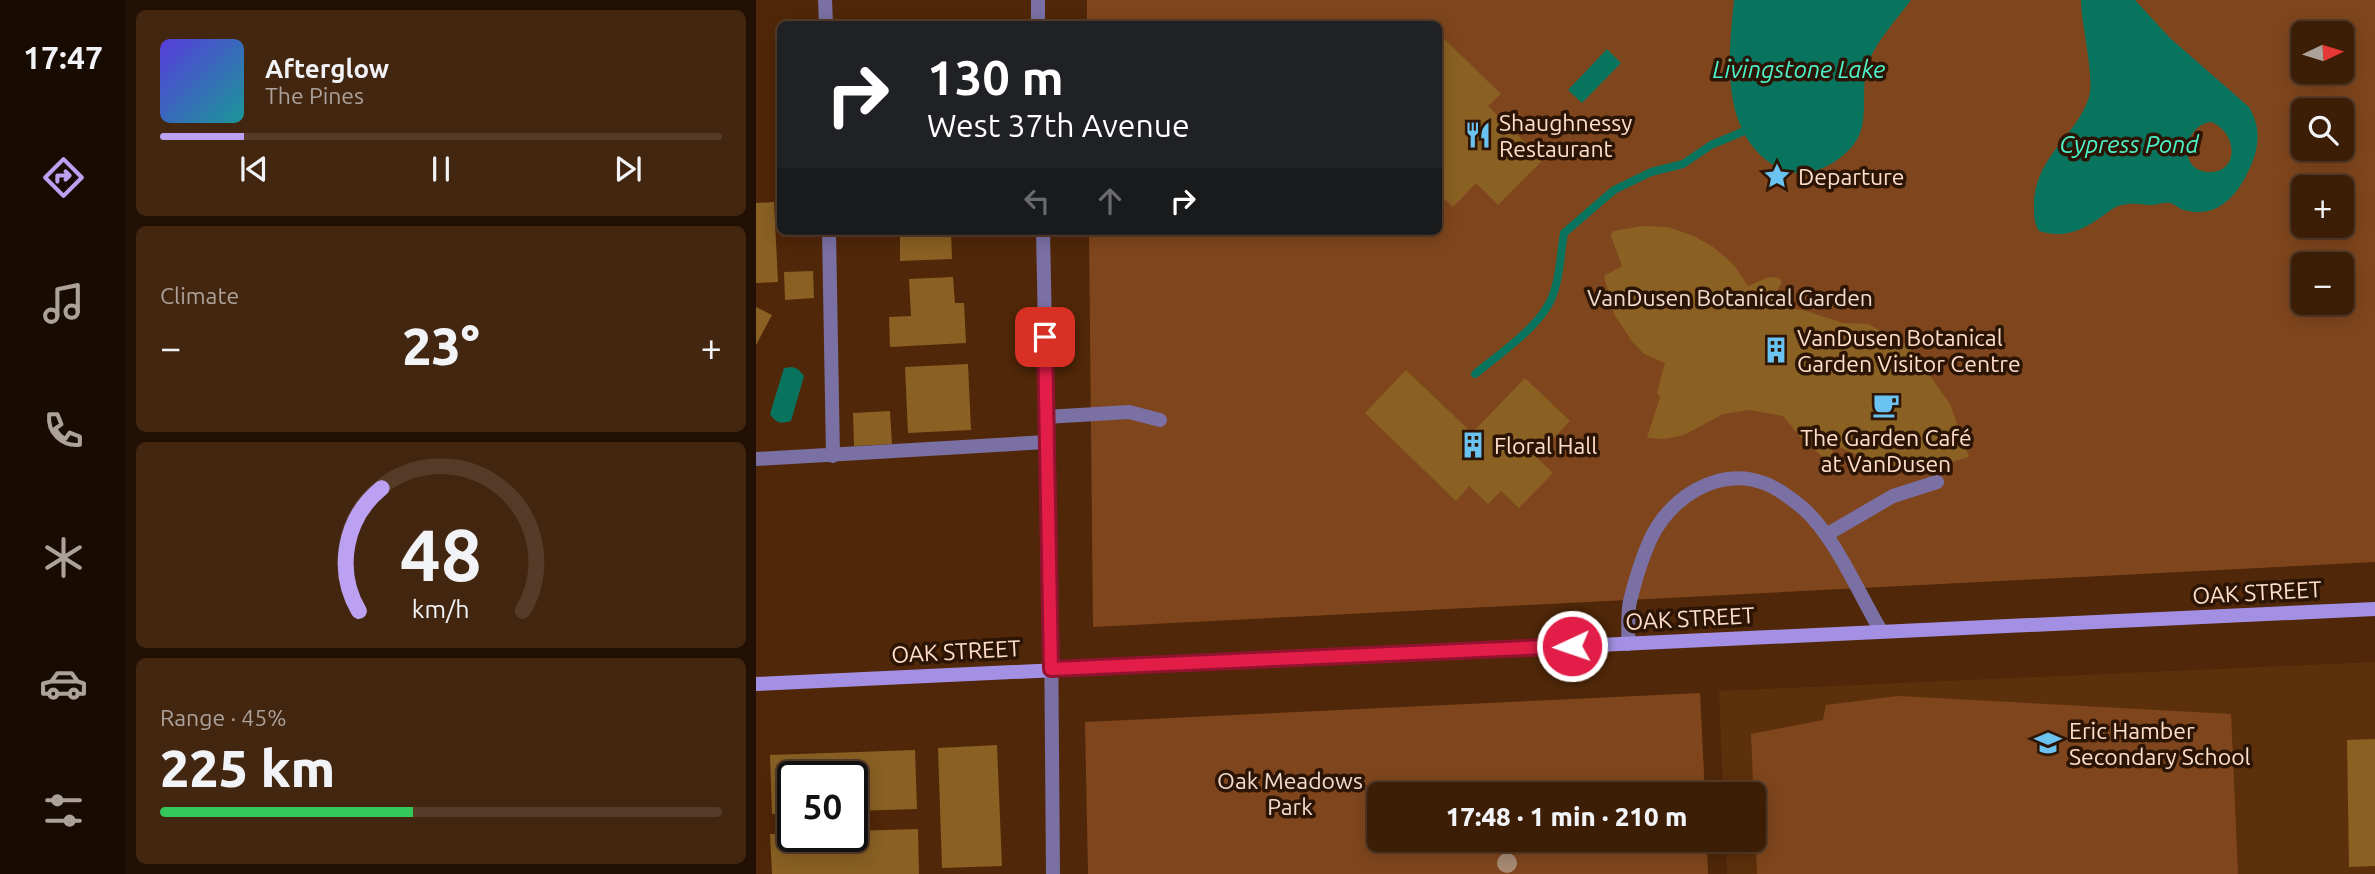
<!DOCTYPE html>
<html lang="en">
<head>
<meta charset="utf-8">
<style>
	body { margin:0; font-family:Ubuntu,sans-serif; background:#432610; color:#f1f3f6; height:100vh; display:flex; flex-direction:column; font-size:26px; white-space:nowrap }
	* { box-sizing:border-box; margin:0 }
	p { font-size:23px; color:#aca29b }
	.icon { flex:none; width:38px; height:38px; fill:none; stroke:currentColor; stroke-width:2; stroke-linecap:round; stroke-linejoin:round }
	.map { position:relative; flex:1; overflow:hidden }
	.sheet { display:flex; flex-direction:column; gap:10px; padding:10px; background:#211003; width:630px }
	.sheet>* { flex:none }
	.hud { position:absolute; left:21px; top:21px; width:665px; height:214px; border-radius:10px; box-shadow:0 4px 18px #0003,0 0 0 2px #553b28; background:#202124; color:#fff; overflow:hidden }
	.needle { width:46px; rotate:86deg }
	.buttons { position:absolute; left:1535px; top:21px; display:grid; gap:14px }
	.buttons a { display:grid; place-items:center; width:63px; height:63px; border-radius:10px; background:#3c1d06; box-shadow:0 4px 18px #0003,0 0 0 2px #553b28; font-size:35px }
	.speed { position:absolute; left:21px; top:761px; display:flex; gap:14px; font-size:35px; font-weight:700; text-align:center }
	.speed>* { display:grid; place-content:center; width:91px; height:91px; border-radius:50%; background:#3c1d06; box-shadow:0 4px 18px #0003,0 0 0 2px #553b28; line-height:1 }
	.speed .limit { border:4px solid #111; border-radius:10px; background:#fff; color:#111 }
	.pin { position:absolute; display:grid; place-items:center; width:60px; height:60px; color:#fff; margin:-30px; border-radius:14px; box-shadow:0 4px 10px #0006 }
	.me { position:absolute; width:77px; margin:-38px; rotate:267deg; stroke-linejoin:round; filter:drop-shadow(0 0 5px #0008) }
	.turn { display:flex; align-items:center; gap:24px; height:147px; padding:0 35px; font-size:32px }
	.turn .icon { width:91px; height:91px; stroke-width:2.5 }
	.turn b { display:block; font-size:49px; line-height:60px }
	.lanes { display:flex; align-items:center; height:66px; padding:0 35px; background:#0003; justify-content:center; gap:35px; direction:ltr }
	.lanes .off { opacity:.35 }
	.big { font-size:52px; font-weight:800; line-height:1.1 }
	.sheet .tile { flex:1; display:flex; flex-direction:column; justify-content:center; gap:10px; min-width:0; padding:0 24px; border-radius:10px; background:#432610 }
	.sheet .dial { align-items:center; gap:0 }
	.dial svg { height:182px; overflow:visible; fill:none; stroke:#553b28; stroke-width:7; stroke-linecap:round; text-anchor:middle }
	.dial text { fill:#f1f3f6; stroke:none }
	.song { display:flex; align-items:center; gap:21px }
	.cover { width:84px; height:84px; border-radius:10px; background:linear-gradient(135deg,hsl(250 70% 55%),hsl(180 70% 35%)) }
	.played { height:7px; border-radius:4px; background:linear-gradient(90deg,#bca0f2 15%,#553b28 15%) }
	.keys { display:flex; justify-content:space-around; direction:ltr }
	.heat { display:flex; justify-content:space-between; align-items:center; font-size:38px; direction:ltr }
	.charge { height:10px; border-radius:5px; background:linear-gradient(90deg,#34c759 45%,#553b28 0) }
	.trip { position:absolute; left:611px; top:782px; width:399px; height:70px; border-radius:10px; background:#3c1d06; box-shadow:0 4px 18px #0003,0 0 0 2px #553b28; font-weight:800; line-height:70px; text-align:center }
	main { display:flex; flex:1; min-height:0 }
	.menu { display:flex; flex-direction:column; width:126px; justify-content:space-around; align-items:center; background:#180c02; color:#aca29b }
	.menu .icon { width:49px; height:49px }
	.menu .on { color:#bca0f2 }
	.menu b { font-size:32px; color:#f1f3f6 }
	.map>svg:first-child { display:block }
</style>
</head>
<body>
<main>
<nav class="menu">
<b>17:47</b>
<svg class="icon on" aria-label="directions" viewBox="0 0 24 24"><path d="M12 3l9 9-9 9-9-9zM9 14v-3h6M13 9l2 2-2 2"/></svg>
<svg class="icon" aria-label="music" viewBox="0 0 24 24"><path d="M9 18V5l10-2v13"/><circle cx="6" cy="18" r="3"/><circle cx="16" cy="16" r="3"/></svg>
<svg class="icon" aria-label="phone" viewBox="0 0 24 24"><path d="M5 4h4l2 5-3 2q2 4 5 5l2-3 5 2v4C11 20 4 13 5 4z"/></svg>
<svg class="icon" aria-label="climate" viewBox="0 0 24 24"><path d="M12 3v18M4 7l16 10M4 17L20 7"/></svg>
<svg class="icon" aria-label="car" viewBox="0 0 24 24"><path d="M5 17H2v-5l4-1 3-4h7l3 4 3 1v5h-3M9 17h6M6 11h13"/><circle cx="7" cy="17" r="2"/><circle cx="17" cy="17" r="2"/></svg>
<svg class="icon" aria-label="filters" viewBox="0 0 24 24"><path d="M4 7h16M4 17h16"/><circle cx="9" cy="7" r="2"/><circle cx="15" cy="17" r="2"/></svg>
</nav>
<section class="sheet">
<div class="tile">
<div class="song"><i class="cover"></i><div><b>Afterglow</b><p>The Pines</p></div></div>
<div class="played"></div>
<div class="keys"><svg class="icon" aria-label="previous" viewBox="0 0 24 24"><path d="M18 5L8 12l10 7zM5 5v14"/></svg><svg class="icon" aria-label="pause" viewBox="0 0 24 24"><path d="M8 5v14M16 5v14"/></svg><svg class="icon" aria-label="next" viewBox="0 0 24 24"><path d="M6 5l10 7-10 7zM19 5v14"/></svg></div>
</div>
<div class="tile"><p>Climate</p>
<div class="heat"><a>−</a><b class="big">23°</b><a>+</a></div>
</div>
<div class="tile dial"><svg viewBox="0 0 100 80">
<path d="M14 69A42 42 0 1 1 86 69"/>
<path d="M14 69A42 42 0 0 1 24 15" stroke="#bca0f2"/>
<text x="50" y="56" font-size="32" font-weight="700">48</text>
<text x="50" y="72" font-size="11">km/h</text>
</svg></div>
<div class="tile"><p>Range · 45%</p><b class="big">225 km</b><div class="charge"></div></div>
</section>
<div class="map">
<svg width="1619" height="874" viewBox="0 0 1619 874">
	<rect width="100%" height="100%" fill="#502708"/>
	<!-- built -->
	<path fill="#5d300c" d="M1619,662V874H971L970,840H998V794H967L963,691Z"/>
	<!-- green -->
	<path fill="#7f461d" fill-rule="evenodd" d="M331,0H1619V562L337,627L333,231H682V24H331ZM1547,33H1586V72H1547ZM1547,110H1586V149H1547ZM1547,187H1586V226H1547ZM1547,264H1586V303H1547Z
		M944,693L949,794H623V840H951L952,874H332L329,722Z
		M1142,696L1475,714L1482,874H1001L995,734L1067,720L1070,705Z"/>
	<!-- water -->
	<path fill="#09745e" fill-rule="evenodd" d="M978,0H1155C1141,19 1122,39 1113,61C1102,87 1116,121 1098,144C1086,160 1064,173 1044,173C1030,173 1021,168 1010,160C964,123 973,52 978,0Z
		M1325,0H1379L1414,38L1493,107C1504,126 1504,143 1496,163C1484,192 1464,220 1428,210C1423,209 1419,204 1414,203C1409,202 1403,204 1398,205C1386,205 1379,202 1366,205C1359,206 1354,211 1348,215C1327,230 1309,239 1283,231C1277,221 1278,212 1278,200C1282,154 1321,135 1333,97C1339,77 1325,24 1325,0ZM1455,122C1470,127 1481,147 1473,162C1469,169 1462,172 1454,172C1421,172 1426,126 1455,122Z
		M851,49L865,63L826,103L812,90Z
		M36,367L42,369L48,376L35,421C24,424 20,423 14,414L28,368Z"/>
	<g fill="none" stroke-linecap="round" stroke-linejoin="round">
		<!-- stream -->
		<path stroke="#09745e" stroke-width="8" d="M719,374C742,355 776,332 791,307C804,287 804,256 808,233L858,190L895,172L927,164L955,145L986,132"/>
	</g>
	<!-- building -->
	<path fill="#8a6023" d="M682,33L745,94L732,106L787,160L742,205L720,183L697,207L682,193V184L689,177L682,170Z
		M18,202L22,282L0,283V203Z
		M886,226L912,227L938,236L957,247L978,265L992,286L1013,277L1023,278L1026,282L1018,296L1019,306L1047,310L1087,323L1112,324L1152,345L1194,404L1213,457L1170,469L1146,468L1102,456L1080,445L1072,461L1046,439L1027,416L994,410L967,414L928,435L909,439L891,438L904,397L901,393L909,363L888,354L875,340L858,314L848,276L866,266L855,236L857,231Z
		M144,231H195L196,259L144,261Z
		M57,271L58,298L29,300L28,272Z
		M197,277L199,303H208L210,343L134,347L133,317L155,316L153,279Z
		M0,307L16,315L0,345Z
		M212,364L215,430L152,433L149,367Z
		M650,370L716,433L769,378L814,421L780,457L797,473L763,508L745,491L732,504L713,486L700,501L609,413Z
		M134,411L136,444L98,446L97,413Z
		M1619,739V866L1593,867L1591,740Z
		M241,745L246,866L186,868L182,748Z
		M159,750L161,809L96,811V777H37V813L16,814L14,755Z
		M162,829L163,874H16L14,834L96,836V831Z"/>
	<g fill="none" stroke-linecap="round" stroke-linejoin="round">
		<!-- service -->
		<path stroke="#7a70a4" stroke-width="14" d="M69,0L70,24
			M73,231L77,456
			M290,417L373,412L404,420
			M0,459L291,442
			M1070,535L1137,496L1181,482
			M872,644C873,630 871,614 874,601C879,581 886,558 894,540C914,498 961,466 1008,483C1022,488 1036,499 1048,509C1079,537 1103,594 1125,631"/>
		<!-- minor -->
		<path stroke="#7a70a4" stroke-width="14" d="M282,0V24
			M287,231L295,626L297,874"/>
		<!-- secondary -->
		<path stroke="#a390e4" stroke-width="14" d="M0,684L1619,609"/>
	</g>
	<!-- trees -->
	<circle fill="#a98b75" cx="751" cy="863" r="10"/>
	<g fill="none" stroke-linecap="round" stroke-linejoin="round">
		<!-- route casing -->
		<g stroke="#92132f" stroke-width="18">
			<path id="route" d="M289,337L295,669L816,646"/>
		</g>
		<!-- route -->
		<use href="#route" stroke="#e11d48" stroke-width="12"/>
	</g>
	<!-- icons -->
	<defs>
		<g id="restaurant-bare" transform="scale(2.1)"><path d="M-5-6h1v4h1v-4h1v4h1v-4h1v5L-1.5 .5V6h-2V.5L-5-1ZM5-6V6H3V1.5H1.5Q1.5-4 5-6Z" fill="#6ac3f1" stroke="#2c1505" stroke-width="2.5" paint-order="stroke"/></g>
		<g id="sight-bare" transform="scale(2.1)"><path d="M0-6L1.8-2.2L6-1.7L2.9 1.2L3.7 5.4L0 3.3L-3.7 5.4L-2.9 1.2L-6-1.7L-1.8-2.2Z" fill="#6ac3f1" stroke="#2c1505" stroke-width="2.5" paint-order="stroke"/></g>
		<g id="building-bare" transform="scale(2.1)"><path d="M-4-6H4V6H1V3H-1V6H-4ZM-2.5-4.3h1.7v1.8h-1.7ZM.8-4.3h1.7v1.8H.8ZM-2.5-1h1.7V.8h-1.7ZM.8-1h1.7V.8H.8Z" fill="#6ac3f1" stroke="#2c1505" stroke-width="2.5" paint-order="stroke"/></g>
		<g id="cafe-bare" transform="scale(2.1)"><path d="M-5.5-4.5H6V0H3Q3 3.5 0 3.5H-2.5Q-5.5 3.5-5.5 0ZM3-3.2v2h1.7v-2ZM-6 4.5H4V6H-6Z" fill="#6ac3f1" stroke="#2c1505" stroke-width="2.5" paint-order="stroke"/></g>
		<g id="school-bare" transform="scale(2.1)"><path d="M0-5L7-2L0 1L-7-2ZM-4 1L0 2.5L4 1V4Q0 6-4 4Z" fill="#6ac3f1" stroke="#2c1505" stroke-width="2.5" paint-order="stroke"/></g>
	</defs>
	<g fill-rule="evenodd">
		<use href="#restaurant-bare" x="722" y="135"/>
		<use href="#sight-bare" x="1021" y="176"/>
		<use href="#building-bare" x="1020" y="350"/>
		<use href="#cafe-bare" x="1130" y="405"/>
		<use href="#building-bare" x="717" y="445"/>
		<use href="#school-bare" x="1292" y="743"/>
	</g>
	<g text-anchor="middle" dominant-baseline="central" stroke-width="7" stroke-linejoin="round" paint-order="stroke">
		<!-- poi labels -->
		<g font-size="23" fill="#ffdeca" stroke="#2c1505" text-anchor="start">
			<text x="743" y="122">Shaughnessy<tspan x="743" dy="26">Restaurant</tspan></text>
			<text x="1042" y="176">Departure</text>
			<text x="1041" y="337">VanDusen Botanical<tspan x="1041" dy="26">Garden Visitor Centre</tspan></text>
			<text x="1130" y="437" text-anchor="middle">The Garden Café<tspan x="1130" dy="26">at VanDusen</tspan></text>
			<text x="738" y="445">Floral Hall</text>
			<text x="1313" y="730">Eric Hamber<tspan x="1313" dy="26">Secondary School</tspan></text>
		</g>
		<!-- park labels -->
		<g font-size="23" fill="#f1dccf" stroke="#2c1505">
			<text x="974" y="297">VanDusen Botanical Garden</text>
			<text x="534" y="780">Oak Meadows<tspan x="534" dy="26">Park</tspan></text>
		</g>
		<!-- street labels -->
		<g font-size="23" fill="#ffdeca" stroke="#2c1505">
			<text transform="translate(1501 592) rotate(-3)">OAK STREET</text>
			<text transform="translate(934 618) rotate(-3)">OAK STREET</text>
			<text transform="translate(200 651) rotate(-3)">OAK STREET</text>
		</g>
		<!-- water labels -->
		<g font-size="24" font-style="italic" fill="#4df3cb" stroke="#2c1505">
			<text x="1043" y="69">Livingstone Lake</text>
			<text x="1373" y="144">Cypress Pond</text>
		</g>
	</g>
</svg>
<div class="buttons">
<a><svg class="needle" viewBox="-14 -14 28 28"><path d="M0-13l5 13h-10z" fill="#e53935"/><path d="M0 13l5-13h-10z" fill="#aca29b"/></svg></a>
<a><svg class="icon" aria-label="search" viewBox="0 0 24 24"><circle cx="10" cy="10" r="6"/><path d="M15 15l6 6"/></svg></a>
<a>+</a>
<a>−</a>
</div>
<div class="speed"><div class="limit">50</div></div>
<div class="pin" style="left:289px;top:337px;background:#d93025"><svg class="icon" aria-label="arrive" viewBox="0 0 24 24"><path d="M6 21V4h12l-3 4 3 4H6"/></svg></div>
<svg class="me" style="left:816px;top:646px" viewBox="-20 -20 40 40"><circle r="17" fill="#e11d48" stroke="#fff" stroke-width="3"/><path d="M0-11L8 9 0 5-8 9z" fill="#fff"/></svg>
<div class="trip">17:48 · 1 min · 210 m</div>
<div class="hud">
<div class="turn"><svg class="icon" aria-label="right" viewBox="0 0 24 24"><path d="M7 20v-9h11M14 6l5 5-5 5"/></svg><div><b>130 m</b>West 37th Avenue</div></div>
<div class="lanes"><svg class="icon off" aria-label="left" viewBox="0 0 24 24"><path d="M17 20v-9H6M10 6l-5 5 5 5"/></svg><svg class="icon off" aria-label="ahead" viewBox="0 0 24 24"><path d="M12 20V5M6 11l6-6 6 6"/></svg><svg class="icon" aria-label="right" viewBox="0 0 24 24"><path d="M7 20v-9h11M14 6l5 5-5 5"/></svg></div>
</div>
</div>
</main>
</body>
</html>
